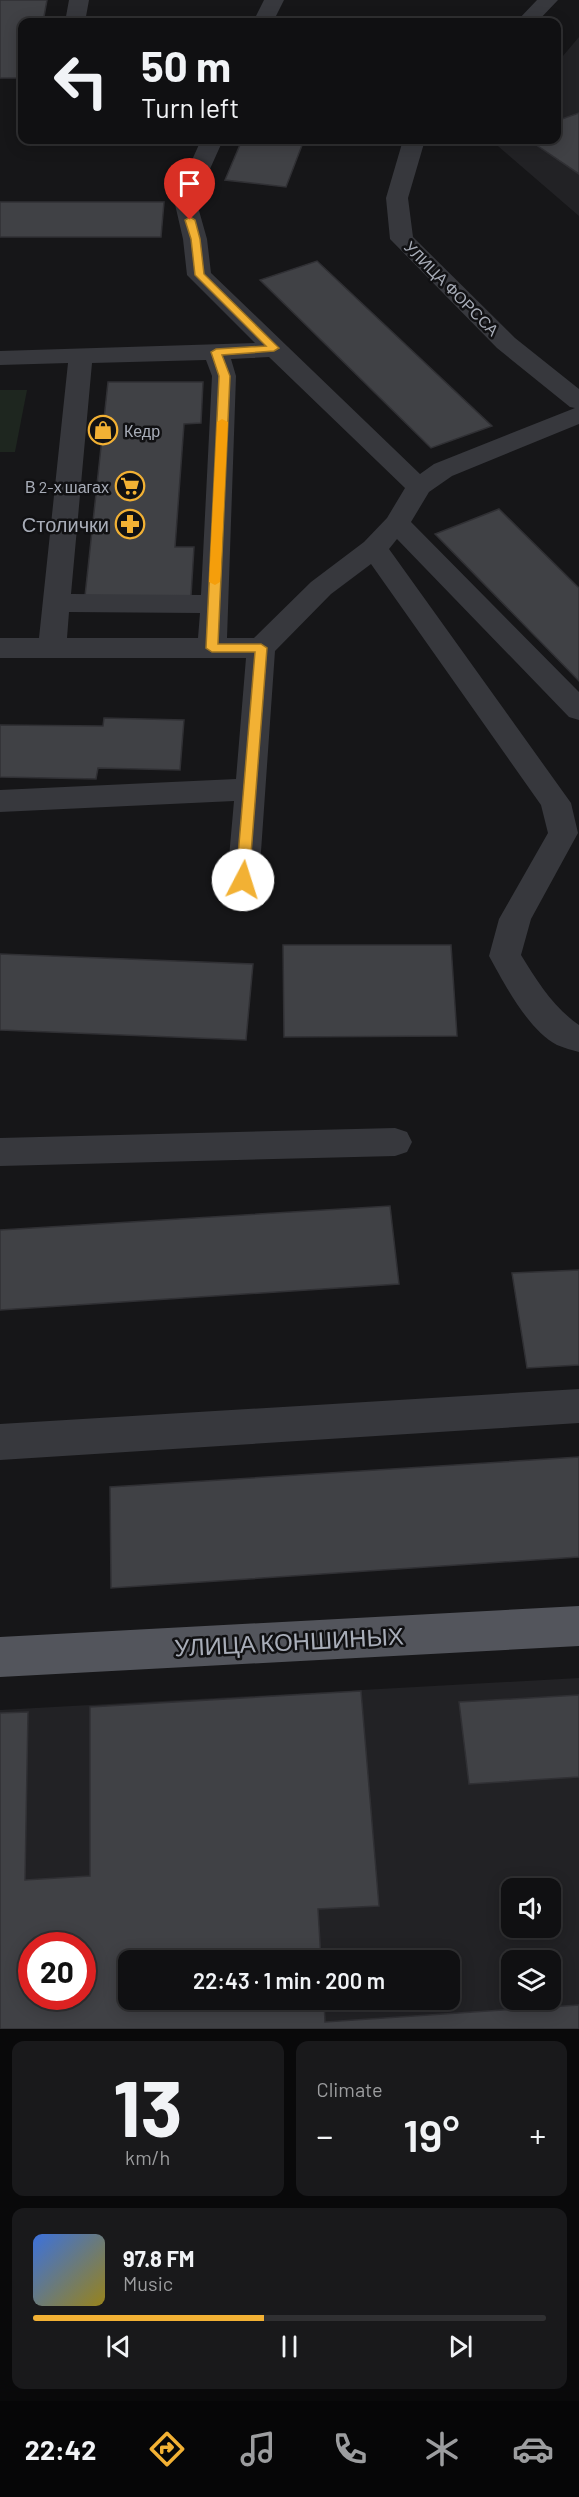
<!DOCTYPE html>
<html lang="en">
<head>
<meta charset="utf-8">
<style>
	body { margin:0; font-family:Barlow,sans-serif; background:#19191b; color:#f1f3f6; height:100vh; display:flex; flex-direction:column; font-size:22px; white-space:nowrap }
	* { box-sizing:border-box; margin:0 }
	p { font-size:20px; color:#9c9d9f }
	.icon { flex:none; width:33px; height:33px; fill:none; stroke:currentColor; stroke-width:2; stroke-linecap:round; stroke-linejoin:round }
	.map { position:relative; height:2029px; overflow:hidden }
	.panel { display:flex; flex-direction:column; gap:12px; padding:12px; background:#09090a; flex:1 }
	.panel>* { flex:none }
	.hud { position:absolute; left:18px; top:18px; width:543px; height:126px; border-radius:12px; box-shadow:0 3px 15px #0003,0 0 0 2px #303032; background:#101012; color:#f1f3f6; overflow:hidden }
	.buttons { position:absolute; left:501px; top:1878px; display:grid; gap:12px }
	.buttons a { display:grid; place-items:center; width:60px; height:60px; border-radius:12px; background:#101012; box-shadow:0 3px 15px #0003,0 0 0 2px #303032; font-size:30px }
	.speed { position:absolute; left:18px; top:1932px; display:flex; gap:12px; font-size:30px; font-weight:700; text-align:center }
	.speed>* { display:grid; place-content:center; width:78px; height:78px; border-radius:50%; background:#101012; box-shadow:0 3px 15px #0003,0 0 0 2px #303032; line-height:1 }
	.speed .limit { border:9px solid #d22; background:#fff; color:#111 }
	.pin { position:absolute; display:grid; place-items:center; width:51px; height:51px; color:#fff; margin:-62px -26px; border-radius:50% 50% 50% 0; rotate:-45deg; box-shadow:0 0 6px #0007 }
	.pin .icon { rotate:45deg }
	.me { position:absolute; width:66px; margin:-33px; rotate:5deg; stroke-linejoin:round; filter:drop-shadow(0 0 4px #0008) }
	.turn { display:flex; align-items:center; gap:21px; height:126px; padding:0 24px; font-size:27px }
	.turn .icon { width:78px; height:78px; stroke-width:2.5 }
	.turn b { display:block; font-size:42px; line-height:51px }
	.big { font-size:45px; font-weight:600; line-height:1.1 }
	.panel .card { flex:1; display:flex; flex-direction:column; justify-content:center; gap:9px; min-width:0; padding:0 21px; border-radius:12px; background:#19191b }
	.panel .dial { align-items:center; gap:0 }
	.dial b { font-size:78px; line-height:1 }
	.song { display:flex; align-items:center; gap:18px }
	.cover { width:72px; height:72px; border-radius:9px; background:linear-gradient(135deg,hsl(220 70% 55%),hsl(50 70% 35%)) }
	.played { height:6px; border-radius:3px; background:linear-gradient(90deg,#f2b134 45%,#303032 45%) }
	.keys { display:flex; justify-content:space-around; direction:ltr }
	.heat { display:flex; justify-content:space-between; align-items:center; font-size:33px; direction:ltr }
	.panel .tiles { flex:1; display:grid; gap:12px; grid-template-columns:1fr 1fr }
	.card:last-child { grid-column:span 2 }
	.trip { position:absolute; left:118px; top:1950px; width:342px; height:60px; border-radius:12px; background:#101012; box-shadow:0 3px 15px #0003,0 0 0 2px #303032; font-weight:600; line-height:60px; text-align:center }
	.tab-bar { display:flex; height:96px; justify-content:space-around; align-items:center; background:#060607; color:#9c9d9f }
	.tab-bar .icon { width:42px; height:42px }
	.tab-bar .active { color:#f2b134 }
	.tab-bar b { font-size:27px; color:#f1f3f6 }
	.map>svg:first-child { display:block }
</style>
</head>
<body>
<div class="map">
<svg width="579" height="2029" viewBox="0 0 579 2029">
	<rect width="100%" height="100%" fill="#161618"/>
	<!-- built -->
	<path fill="#222225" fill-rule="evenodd" d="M579,37V216L491,140H556L557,63Z
		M579,1678V2029H0V1710ZM512,1888H550V1928H512ZM32,1946H82V1996H32ZM129,1960H450V2000H129ZM512,1960H550V2000H512Z"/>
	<!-- green -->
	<path fill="#1e261f" d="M0,390H27L15,452H0Z"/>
	<!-- building -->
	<path fill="#404145" stroke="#303034" stroke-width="1.5" fill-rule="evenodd" d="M0,0H47L43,22H22V78H0Z
		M579,113V174L529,140H556V121Z
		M242,140H304L286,187L225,180Z
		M0,202H164L161,237H0Z
		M317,261L492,426L431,448L260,280Z
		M108,382H203L201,423L184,424L175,547H194L191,596H85Z
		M499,509L579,588V681L435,534Z
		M104,718L184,720L180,770L98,768L96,779L0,777V725L103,726Z
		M283,945H451L457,1036L284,1037Z
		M0,954L253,964L246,1040L0,1030Z
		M390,1206L399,1284L0,1310V1230Z
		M579,1270V1365L527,1368L512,1273Z
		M579,1457V1557L111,1588L110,1487Z
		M361,1691L379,1906L318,1909L321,1960H129V2000H324L325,2022L579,2005V2029H0V1713L28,1712L25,1880L90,1876V1707ZM32,1946H82V1996H32Z
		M579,1695V1777L469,1784L459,1702Z"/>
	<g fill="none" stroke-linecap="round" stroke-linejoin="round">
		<!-- minor -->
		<path fill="#37383d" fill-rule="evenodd" d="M69,0H89L85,22H65Z
			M264,0H284L273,22H253Z
			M537,0H558L537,22H516Z
			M201,140H223L196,200L207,239L211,273L420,474L434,464L575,408L570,407L497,348L390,239L386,198L403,140H425L408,198L413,237L515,338L579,389V424L452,476L429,492L411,522L579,692V720L569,717L397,539L389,549L571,803L578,833L531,919L521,955C537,981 553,1007 579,1025V1052C572,1050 564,1048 557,1045C528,1030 504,983 489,956L499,919L548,833L541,805L371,564L331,594L275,651L259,880L254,888L243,892L232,888L227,880L234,801L0,812V790L236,779L246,658H0V638H39L68,363L0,365V351L255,343L187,275L183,239L174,200ZM269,357L405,488L387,518L364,542L311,582L254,638H227L236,376L231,359ZM206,360L212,376L201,595L71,594L92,363ZM69,612L200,613L198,638H67Z
			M395,1128L407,1132L412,1142L407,1152L395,1156L0,1166V1138Z
			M579,1389V1423L0,1460V1424Z"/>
		<!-- major -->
		<path fill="#53555c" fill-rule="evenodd" d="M579,1606V1646L0,1677V1637Z"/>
	</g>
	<!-- route -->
	<path fill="#f2b134" stroke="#9d7322" stroke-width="1.5" d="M190,217L195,220L200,239L204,274L279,348L274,351L222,355L230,376L218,644H261L267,648L249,880L243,884L236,880L255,652H212L206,648L219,376L211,352L216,349L266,346L195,275L191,239L185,220Z"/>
	<!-- slow -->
	<path fill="#f59e0b" d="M222,419L228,422L220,582L215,585L209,582L217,422Z"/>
	<!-- icons -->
	<defs>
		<g id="shop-ring" transform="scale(1.5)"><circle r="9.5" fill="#111113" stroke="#f2b134" stroke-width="1.5"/><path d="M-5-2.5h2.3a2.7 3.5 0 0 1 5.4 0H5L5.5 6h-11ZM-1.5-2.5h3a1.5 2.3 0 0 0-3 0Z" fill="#f2b134"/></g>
		<g id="supermarket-ring" transform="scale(1.5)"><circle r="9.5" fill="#111113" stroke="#f2b134" stroke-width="1.5"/><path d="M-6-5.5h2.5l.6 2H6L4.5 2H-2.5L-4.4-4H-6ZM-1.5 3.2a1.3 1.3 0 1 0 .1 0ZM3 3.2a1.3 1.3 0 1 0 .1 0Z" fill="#f2b134"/></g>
		<g id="pharmacy-ring" transform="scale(1.5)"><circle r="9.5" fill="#111113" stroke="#f2b134" stroke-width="1.5"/><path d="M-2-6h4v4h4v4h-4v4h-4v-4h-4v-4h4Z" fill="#f2b134"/></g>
	</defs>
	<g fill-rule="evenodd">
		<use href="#shop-ring" x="103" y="430"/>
		<use href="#supermarket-ring" x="130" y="486"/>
		<use href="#pharmacy-ring" x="130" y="524"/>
	</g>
	<g text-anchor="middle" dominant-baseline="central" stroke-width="5" stroke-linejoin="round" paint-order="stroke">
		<!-- far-street labels -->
		<g font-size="16" fill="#a8adb8" stroke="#111113">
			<text transform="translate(452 288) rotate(45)">УЛИЦА ФОРССА</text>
		</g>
		<!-- far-poi labels -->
		<g font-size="16" fill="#a8adb8" stroke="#111113" text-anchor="start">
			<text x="124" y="430">Кедр</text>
			<text x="109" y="486" text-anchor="end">В 2-х шагах</text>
		</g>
		<!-- poi labels -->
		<g font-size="20" fill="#a8adb8" stroke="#111113" text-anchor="end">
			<text x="109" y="524">Столички</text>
		</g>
		<!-- near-street labels -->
		<g font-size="24" fill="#a8adb8" stroke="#111113">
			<text transform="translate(289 1641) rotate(-3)">УЛИЦА КОНШИНЫХ</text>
		</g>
	</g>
</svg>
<div class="buttons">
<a><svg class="icon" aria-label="sound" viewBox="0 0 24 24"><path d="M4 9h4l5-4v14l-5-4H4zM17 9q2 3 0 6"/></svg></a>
<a><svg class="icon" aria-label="layers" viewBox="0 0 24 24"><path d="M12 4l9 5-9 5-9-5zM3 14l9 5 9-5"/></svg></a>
</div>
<div class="speed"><div class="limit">20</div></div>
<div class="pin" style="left:190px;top:220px;background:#d93025"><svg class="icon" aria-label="arrive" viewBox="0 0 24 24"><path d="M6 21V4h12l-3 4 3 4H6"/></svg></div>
<svg class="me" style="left:243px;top:880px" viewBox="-20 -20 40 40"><circle r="19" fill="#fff"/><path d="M0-13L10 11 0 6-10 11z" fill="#f2b134"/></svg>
<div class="trip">22:43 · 1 min · 200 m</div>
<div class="hud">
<div class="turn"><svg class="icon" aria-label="left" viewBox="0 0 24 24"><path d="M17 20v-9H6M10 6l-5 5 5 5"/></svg><div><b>50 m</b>Turn left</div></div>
</div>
</div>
<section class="panel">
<div class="tiles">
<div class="card dial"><b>13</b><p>km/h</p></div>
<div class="card"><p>Climate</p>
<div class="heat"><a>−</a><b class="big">19°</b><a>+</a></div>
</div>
<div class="card">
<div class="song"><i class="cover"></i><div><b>97.8 FM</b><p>Music</p></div></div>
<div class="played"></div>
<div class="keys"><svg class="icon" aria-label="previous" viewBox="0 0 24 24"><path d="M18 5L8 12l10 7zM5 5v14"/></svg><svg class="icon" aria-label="pause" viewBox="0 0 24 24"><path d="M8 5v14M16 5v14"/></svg><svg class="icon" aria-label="next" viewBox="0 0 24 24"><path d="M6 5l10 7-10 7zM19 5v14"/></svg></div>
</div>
</div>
</section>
<nav class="tab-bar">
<b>22:42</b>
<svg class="icon active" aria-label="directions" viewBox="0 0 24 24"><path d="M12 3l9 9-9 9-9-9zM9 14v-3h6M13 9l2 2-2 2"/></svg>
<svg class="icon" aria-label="music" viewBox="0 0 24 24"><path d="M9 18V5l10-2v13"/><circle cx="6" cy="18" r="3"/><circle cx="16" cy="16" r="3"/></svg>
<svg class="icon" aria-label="phone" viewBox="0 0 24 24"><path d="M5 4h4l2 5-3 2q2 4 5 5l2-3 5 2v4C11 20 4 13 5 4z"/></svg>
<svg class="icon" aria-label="climate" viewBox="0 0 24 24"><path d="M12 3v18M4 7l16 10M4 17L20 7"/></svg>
<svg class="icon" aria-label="car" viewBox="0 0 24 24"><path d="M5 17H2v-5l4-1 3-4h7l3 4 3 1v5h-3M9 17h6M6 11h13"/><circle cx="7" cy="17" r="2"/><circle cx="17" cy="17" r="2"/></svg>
</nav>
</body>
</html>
